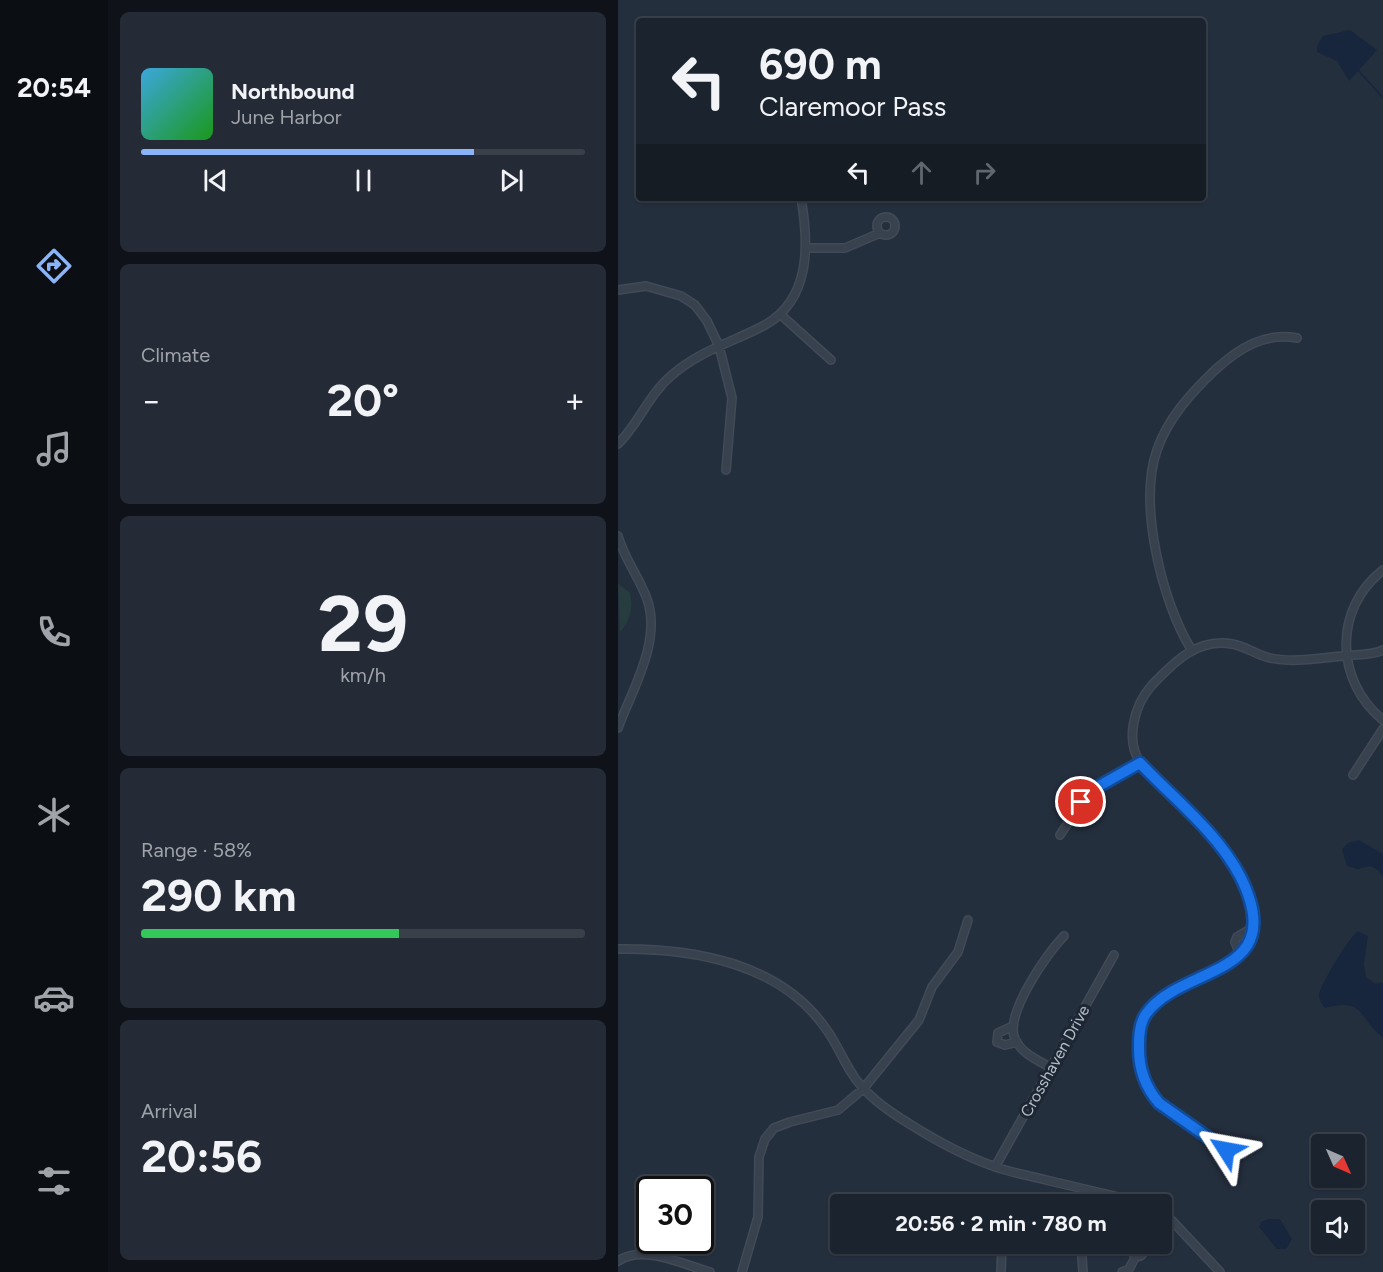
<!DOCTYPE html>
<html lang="en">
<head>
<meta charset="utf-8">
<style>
	body { margin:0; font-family:Figtree,sans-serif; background:#242b36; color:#f1f3f6; height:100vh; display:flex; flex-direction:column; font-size:22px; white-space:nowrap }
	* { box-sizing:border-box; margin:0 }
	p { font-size:20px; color:#a0a4aa }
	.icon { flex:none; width:33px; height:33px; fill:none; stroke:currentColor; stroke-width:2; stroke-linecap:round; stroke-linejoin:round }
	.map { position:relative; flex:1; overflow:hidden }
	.sheet { display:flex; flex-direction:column; gap:12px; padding:12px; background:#0f1319; width:510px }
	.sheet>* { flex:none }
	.hud { position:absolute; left:18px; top:18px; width:570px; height:183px; border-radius:6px; box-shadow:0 2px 4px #0004,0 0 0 2px #39404a; background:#1b232e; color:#f1f3f6; overflow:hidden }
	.needle { width:39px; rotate:135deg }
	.controls { position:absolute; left:693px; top:1134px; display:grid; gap:12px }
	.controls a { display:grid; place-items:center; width:54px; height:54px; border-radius:6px; background:#1b232e; box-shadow:0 2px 4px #0004,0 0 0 2px #39404a; font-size:30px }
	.speed { position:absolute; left:18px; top:1176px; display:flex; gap:12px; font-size:30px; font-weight:700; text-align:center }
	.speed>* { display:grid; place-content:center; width:78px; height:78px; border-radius:50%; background:#1b232e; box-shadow:0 2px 4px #0004,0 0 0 2px #39404a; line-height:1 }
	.speed .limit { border:3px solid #111; border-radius:9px; background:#fff; color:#111 }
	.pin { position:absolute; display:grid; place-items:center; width:51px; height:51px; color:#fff; margin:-26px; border:3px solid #fff; border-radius:50%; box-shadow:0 2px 6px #0007 }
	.me { position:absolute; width:66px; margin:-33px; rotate:304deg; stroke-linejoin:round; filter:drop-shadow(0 0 4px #0008) }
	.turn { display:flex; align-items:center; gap:21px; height:126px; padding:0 24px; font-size:27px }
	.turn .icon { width:78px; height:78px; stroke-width:2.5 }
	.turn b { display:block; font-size:42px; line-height:51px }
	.lanes { display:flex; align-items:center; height:57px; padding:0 24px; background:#0003; justify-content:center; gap:30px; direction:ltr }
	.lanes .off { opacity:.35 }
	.big { font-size:45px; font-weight:700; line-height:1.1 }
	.sheet .widget { flex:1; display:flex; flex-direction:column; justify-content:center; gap:9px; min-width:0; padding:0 21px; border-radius:9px; background:#242b36 }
	.sheet .dial { align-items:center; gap:0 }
	.dial b { font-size:78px; line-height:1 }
	.song { display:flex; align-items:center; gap:18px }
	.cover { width:72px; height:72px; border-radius:9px; background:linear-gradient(135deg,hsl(200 70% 55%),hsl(120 70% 35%)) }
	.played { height:6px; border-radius:3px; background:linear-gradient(90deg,#8ab4f8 75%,#39404a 75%) }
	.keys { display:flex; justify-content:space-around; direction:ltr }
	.heat { display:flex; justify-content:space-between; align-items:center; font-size:33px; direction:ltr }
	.charge { height:9px; border-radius:4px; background:linear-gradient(90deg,#34c759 58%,#39404a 0) }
	.trip { position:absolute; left:212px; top:1194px; width:342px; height:60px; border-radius:6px; background:#1b232e; box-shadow:0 2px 4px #0004,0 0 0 2px #39404a; font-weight:700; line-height:60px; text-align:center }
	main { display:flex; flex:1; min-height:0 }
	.tab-bar { display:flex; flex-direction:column; width:108px; justify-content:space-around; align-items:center; background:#0b0e12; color:#a0a4aa }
	.tab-bar .icon { width:42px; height:42px }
	.tab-bar .current { color:#8ab4f8 }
	.tab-bar b { font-size:27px; color:#f1f3f6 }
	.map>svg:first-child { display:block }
</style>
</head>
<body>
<main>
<nav class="tab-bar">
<b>20:54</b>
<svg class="icon current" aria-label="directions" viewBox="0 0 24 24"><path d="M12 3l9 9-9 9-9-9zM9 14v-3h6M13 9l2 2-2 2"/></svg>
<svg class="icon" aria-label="music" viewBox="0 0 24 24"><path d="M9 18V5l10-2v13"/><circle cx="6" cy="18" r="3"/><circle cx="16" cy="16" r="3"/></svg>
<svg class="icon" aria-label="phone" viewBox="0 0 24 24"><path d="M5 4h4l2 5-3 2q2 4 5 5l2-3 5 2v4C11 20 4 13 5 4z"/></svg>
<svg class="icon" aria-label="climate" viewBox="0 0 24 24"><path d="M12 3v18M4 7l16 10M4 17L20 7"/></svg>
<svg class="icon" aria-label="car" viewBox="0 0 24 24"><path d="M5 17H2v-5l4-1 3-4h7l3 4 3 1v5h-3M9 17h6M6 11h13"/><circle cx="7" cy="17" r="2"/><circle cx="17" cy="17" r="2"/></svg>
<svg class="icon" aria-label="filters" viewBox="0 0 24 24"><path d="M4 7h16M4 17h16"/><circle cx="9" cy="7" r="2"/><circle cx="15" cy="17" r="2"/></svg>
</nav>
<section class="sheet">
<div class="widget">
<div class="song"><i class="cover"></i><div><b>Northbound</b><p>June Harbor</p></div></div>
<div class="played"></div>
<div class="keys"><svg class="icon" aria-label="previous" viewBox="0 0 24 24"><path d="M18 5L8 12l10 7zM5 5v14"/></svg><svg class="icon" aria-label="pause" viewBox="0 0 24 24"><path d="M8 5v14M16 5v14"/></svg><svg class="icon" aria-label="next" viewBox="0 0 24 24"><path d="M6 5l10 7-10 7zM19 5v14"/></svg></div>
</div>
<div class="widget"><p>Climate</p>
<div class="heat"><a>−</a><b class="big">20°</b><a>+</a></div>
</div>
<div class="widget dial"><b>29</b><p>km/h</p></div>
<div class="widget"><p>Range · 58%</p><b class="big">290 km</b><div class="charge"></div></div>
<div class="widget"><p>Arrival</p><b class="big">20:56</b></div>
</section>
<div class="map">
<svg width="765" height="1272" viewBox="0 0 765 1272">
	<rect width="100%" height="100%" fill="#242f3e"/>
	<!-- green -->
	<path fill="#263c3f" d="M0,584L12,593C15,609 13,619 2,632Z"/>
	<!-- water -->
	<path fill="#17263c" d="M732,30L759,50L731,81L719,61L699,52V46L705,36Z
		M741,840L765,854V877L760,870L752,866L740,869L729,866L724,849L730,843Z
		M740,931L750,936L746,964L748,977L757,984L765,982V1038C740,1018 747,997 707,1008C704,1004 701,1001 701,995C701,987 733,934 740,931Z
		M651,1219H662L674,1239L668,1249H659L641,1227L643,1222Z"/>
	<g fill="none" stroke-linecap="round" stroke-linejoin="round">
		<!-- stream -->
		<path stroke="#17263c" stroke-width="1.5" d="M740,70L765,98"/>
		<!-- minor casing -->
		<g stroke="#414a57" stroke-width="10">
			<path id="minor" d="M259 226a9 9 0 1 1 18 0a9 9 0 1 1-18 0Z
				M189,248H227L262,233
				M0,290L28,286L63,296L77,305L89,321L101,346L114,398L108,470
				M163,315L213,360
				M0,444C21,423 31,394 54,375C81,351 115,342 147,325C193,299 191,244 183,198
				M0,536C6,558 21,577 29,599C44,641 14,690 0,728
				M765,570C715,609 717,681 765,720
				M573,649C544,602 520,504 539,450C550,418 573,393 597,370C621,348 647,332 679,338
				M735,775L765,729
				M442,835L469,794L522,763
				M0,949C75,948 163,963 208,1029C218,1042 224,1058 233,1072C246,1094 269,1110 290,1123C317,1140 346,1156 375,1166C392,1173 411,1175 428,1180C462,1188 496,1196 530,1204
				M622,955L617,942L619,937L634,928
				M395,1026L380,1033L379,1042L387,1045L399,1042
				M433,1068C420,1060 404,1054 397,1039C386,1015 429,953 446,936
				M625,1154L608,1150L541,1103C528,1088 521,1070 521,1050C520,961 651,998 631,903C618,842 558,811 524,765C506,742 516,705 534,685C556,662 579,638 614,644C627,646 639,655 652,658C675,663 702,658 725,656C737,654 754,656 765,650
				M377,1167L496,955
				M543,1209L602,1272
				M463,1244L465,1272
				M514.5 1251a5.5 5.5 0 1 1 11 0a5.5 5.5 0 1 1-11 0Z
				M0,1261C25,1244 66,1265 92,1272
				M124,1272L140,1217L141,1157L147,1139L156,1128L172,1122L220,1110L245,1089L301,1020L314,987L340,952L350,920
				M383,1272L384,1244
				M504,1272L511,1269L518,1256"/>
		</g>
		<!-- minor -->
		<use href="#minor" stroke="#38414e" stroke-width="7"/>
	</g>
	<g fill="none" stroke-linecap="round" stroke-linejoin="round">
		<!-- route casing -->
		<g stroke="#114b97" stroke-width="15">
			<path id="route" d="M463,802L474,790L522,763C555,798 599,832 622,876C674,979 563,964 528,1014C521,1024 521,1038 521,1049C521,1070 528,1088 541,1103L608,1150"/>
		</g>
		<!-- route -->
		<use href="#route" stroke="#1a73e8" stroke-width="10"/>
	</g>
	<g text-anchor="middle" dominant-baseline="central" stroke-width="6" stroke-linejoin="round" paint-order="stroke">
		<!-- street labels -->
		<g font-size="16" fill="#b4bcc9" stroke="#1d2633">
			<text transform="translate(437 1061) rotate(-61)">Crosshaven Drive</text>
		</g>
	</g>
</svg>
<div class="controls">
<a><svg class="needle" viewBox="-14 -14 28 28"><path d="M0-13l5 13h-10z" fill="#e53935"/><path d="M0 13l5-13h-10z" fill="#a0a4aa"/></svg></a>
<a><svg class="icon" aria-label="sound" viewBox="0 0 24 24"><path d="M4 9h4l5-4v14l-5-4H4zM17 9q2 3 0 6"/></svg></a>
</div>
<div class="speed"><div class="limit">30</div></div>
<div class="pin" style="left:463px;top:802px;background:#d93025"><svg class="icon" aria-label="arrive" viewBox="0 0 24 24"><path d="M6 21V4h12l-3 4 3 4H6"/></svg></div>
<svg class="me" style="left:608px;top:1150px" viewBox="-20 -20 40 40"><path d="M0-17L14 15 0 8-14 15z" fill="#1a73e8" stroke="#fff" stroke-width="4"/></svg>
<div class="trip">20:56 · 2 min · 780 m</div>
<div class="hud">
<div class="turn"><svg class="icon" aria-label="left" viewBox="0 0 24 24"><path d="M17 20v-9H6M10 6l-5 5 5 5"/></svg><div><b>690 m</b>Claremoor Pass</div></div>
<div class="lanes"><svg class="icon" aria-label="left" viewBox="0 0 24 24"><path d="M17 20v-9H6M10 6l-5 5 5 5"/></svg><svg class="icon off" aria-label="ahead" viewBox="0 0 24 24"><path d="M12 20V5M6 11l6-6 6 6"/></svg><svg class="icon off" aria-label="right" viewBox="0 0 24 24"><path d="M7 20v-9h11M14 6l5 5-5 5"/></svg></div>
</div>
</div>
</main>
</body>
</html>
